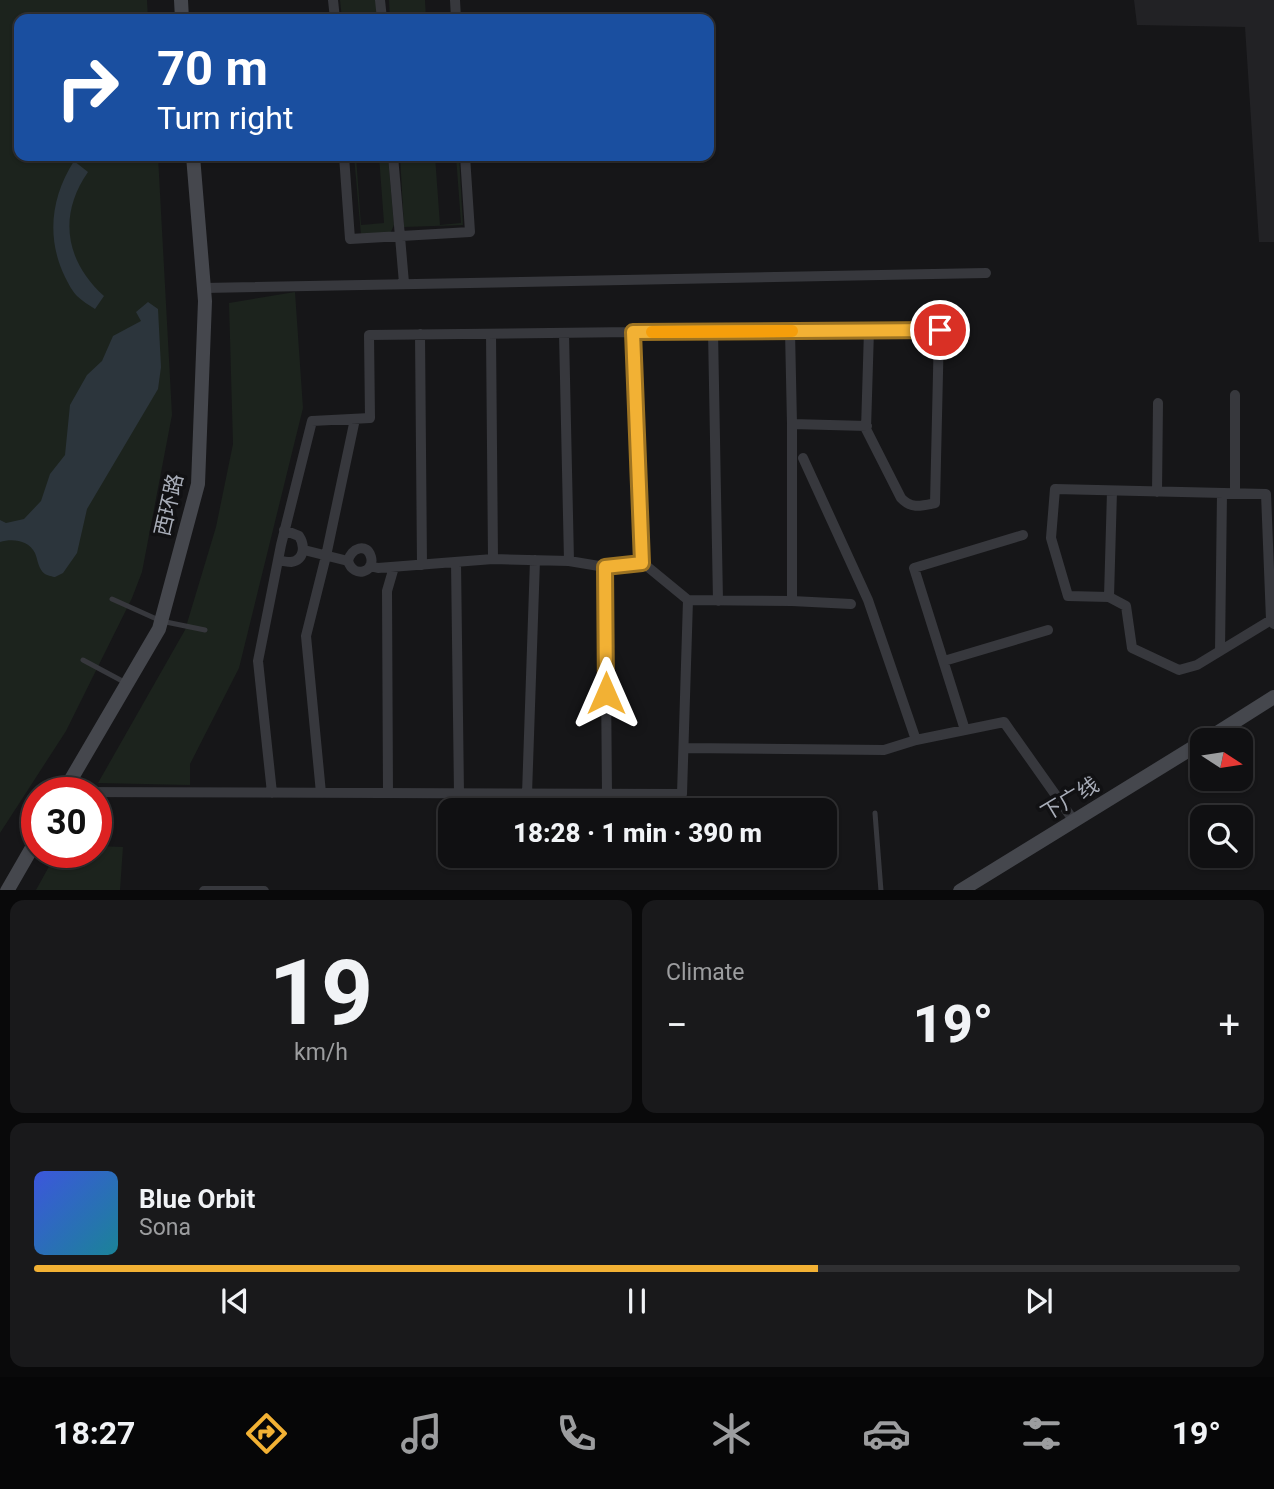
<!DOCTYPE html>
<html lang="en">
<head>
<meta charset="utf-8">
<style>
	body { margin:0; font-family:Roboto,"Noto Sans SC",sans-serif; background:#19191b; color:#f1f3f6; height:100vh; display:flex; flex-direction:column; font-size:26px; white-space:nowrap }
	* { box-sizing:border-box; margin:0 }
	p { font-size:23px; color:#9c9d9f }
	.icon { flex:none; width:38px; height:38px; fill:none; stroke:currentColor; stroke-width:2; stroke-linecap:round; stroke-linejoin:round }
	.map { position:relative; height:890px; overflow:hidden }
	.details { display:flex; flex-direction:column; gap:10px; padding:10px; background:#09090a; flex:1 }
	.details>* { flex:none }
	.guide { position:absolute; left:14px; top:14px; width:700px; height:147px; border-radius:14px; box-shadow:0 2px 5px #0004,0 0 0 2px #303032; background:#1a4fa0; color:#fff; overflow:hidden }
	.needle { width:46px; rotate:102deg }
	.fabs { position:absolute; left:1190px; top:728px; display:grid; gap:14px }
	.fabs a { display:grid; place-items:center; width:63px; height:63px; border-radius:14px; background:#101012; box-shadow:0 2px 5px #0004,0 0 0 2px #303032; font-size:35px }
	.speed { position:absolute; left:21px; top:777px; display:flex; gap:14px; font-size:35px; font-weight:700; text-align:center }
	.speed>* { display:grid; place-content:center; width:91px; height:91px; border-radius:50%; background:#101012; box-shadow:0 2px 5px #0004,0 0 0 2px #303032; line-height:1 }
	.speed .limit { border:10px solid #d22; background:#fff; color:#111 }
	.pin { position:absolute; display:grid; place-items:center; width:60px; height:60px; color:#fff; margin:-30px; border:4px solid #fff; border-radius:50%; box-shadow:0 2px 7px #0007 }
	.me { position:absolute; width:77px; margin:-38px; rotate:0deg; stroke-linejoin:round; filter:drop-shadow(0 0 5px #0008) }
	.turn { display:flex; align-items:center; gap:24px; height:147px; padding:0 28px; font-size:32px }
	.turn .icon { width:91px; height:91px; stroke-width:2.5 }
	.turn b { display:block; font-size:49px; line-height:60px }
	.big { font-size:52px; font-weight:800; line-height:1.1 }
	.details .card { flex:1; display:flex; flex-direction:column; justify-content:center; gap:10px; min-width:0; padding:0 24px; border-radius:14px; background:#19191b }
	.details .dial { align-items:center; gap:0 }
	.dial b { font-size:91px; line-height:1 }
	.song { display:flex; align-items:center; gap:21px }
	.cover { width:84px; height:84px; border-radius:10px; background:linear-gradient(135deg,hsl(230 70% 55%),hsl(190 70% 35%)) }
	.played { height:7px; border-radius:4px; background:linear-gradient(90deg,#f2b134 65%,#303032 65%) }
	.keys { display:flex; justify-content:space-around; direction:ltr }
	.heat { display:flex; justify-content:space-between; align-items:center; font-size:38px; direction:ltr }
	.details .tiles { flex:1; display:grid; gap:10px; grid-template-columns:1fr 1fr }
	.card:last-child { grid-column:span 2 }
	.trip { position:absolute; left:438px; top:798px; width:399px; height:70px; border-radius:14px; background:#101012; box-shadow:0 2px 5px #0004,0 0 0 2px #303032; font-weight:800; line-height:70px; text-align:center }
	.tab-bar { display:flex; height:112px; justify-content:space-around; align-items:center; background:#060607; color:#9c9d9f }
	.tab-bar .icon { width:49px; height:49px }
	.tab-bar .active { color:#f2b134 }
	.tab-bar b { font-size:32px; color:#f1f3f6 }
	.map>svg:first-child { display:block }
</style>
</head>
<body>
<div class="map">
<svg width="1274" height="891" viewBox="0 0 1274 891">
	<rect width="100%" height="100%" fill="#161618"/>
	<!-- built -->
	<path fill="#222225" d="M1134,0H1274V242H1259L1245,27L1137,25Z"/>
	<!-- green -->
	<path fill="#1c231d" d="M0,0H147L148,19H19V156H158L172,415L142,572L132,598L66,731L0,833Z
		M340,0H376L378,19H370L369,12L347,14V19H342Z
		M389,0H425L426,19H390Z
		M354,156H356L361,225L384,223L379,156H388L394,225L390,234L361,235Z
		M400,156H435L440,225L461,223L456,156H459L463,225L404,227Z
		M295,292L303,408L239,668L190,764V785L98,783L185,630L216,527L233,444L229,303Z
		M96,846L123,847L120,890H36L57,852H96Z"/>
	<!-- water -->
	<path fill="#2c353c" d="M74,161L88,172C58,215 65,261 104,296L95,309C89,305 82,301 77,296C72,291 68,283 65,277C46,238 51,197 74,161Z
		M148,302L158,309L161,367L158,389L87,509L77,553L63,573L55,577C53,577 47,575 45,574C38,569 38,560 35,553C29,540 12,538 0,542V520L6,523L24,519L41,501L50,474L65,455L70,405L87,375L102,361L113,336L141,321L136,312Z"/>
	<g fill="none" stroke-linecap="round" stroke-linejoin="round">
		<!-- service -->
		<path stroke="#37383d" stroke-width="5" d="M112,599L161,621L205,630
			M83,660L126,683
			M875,813L881,891"/>
		<!-- minor -->
		<path stroke="#37383d" stroke-width="10" d="M333,0L335,19
			M380,0L382,19
			M455,0L456,19
			M344,156L350,239L470,232L465,156
			M393,156L404,283
			M204,288L986,273
			M713,331L718,601
			M790,331L792,424L867,426
			M564,333L569,561
			M420,334L422,565
			M491,334L493,559
			M1235,395V493
			M792,424V601L851,604
			M803,458L868,600L916,740
			M1157,492L1158,403
			M304,550L348,561C354,579 375,572 371,557C367,542 351,548 348,561
			M278,560C282,561 287,562 291,562C305,560 305,545 299,536L284,530
			M456,562L459,794
			M643,563L633,332L939,330L935,503C921,506 911,509 901,498L866,429L869,330
			M605,567L607,794
			M1109,597L1112,491
			M688,600L792,601
			M1271,620L1197,665L1179,670L1132,648L1126,606L1109,597L1068,596L1051,538L1055,489L1266,494L1271,620L1274,624
			M1220,651L1222,493
			M944,661L1048,630
			M965,730L914,568L1023,535
			M684,748L884,750L916,740L1004,722L1074,821
			M64,792L682,794L688,600L643,563L605,567L569,561L493,559L378,568L370,566
			M272,793L258,661L281,545L312,421L370,418L369,335L633,332
			M321,793L306,636L326,556L355,419
			M388,793L387,591L394,567
			M527,794L535,560
			M204,891H264"/>
		<!-- secondary -->
		<path stroke="#45474d" stroke-width="14" d="M181,0L182,19
			M1206,740L1274,697
			M63,793L159,629L198,484L205,301L193,156
			M7,891L37,839
			M960,891L1202,742"/>
	</g>
	<g fill="none" stroke-linecap="round" stroke-linejoin="round">
		<!-- route casing -->
		<g stroke="#9d7322" stroke-width="18">
			<path id="route" d="M606,693L605,567L642,563L633,332L940,330"/>
		</g>
		<!-- route -->
		<use href="#route" stroke="#f2b134" stroke-width="12"/>
		<!-- slow -->
		<path stroke="#f59e0b" stroke-width="12" d="M652,332L792,331"/>
	</g>
	<g text-anchor="middle" dominant-baseline="central" stroke-width="7" stroke-linejoin="round" paint-order="stroke">
		<!-- street labels -->
		<g font-size="21" fill="#a8adb8" stroke="#111113">
			<text transform="translate(169 505) rotate(-77)">西环路</text>
			<text transform="translate(1070 799) rotate(-31)">下广线</text>
		</g>
	</g>
</svg>
<div class="fabs">
<a><svg class="needle" viewBox="-14 -14 28 28"><path d="M0-13l5 13h-10z" fill="#e53935"/><path d="M0 13l5-13h-10z" fill="#9c9d9f"/></svg></a>
<a><svg class="icon" aria-label="search" viewBox="0 0 24 24"><circle cx="10" cy="10" r="6"/><path d="M15 15l6 6"/></svg></a>
</div>
<div class="speed"><div class="limit">30</div></div>
<div class="pin" style="left:940px;top:330px;background:#d93025"><svg class="icon" aria-label="arrive" viewBox="0 0 24 24"><path d="M6 21V4h12l-3 4 3 4H6"/></svg></div>
<svg class="me" style="left:606px;top:693px" viewBox="-20 -20 40 40"><path d="M0-17L14 15 0 8-14 15z" fill="#f2b134" stroke="#fff" stroke-width="4"/></svg>
<div class="trip">18:28 · 1 min · 390 m</div>
<div class="guide">
<div class="turn"><svg class="icon" aria-label="right" viewBox="0 0 24 24"><path d="M7 20v-9h11M14 6l5 5-5 5"/></svg><div><b>70 m</b>Turn right</div></div>
</div>
</div>
<section class="details">
<div class="tiles">
<div class="card dial"><b>19</b><p>km/h</p></div>
<div class="card"><p>Climate</p>
<div class="heat"><a>−</a><b class="big">19°</b><a>+</a></div>
</div>
<div class="card">
<div class="song"><i class="cover"></i><div><b>Blue Orbit</b><p>Sona</p></div></div>
<div class="played"></div>
<div class="keys"><svg class="icon" aria-label="previous" viewBox="0 0 24 24"><path d="M18 5L8 12l10 7zM5 5v14"/></svg><svg class="icon" aria-label="pause" viewBox="0 0 24 24"><path d="M8 5v14M16 5v14"/></svg><svg class="icon" aria-label="next" viewBox="0 0 24 24"><path d="M6 5l10 7-10 7zM19 5v14"/></svg></div>
</div>
</div>
</section>
<nav class="tab-bar">
<b>18:27</b>
<svg class="icon active" aria-label="directions" viewBox="0 0 24 24"><path d="M12 3l9 9-9 9-9-9zM9 14v-3h6M13 9l2 2-2 2"/></svg>
<svg class="icon" aria-label="music" viewBox="0 0 24 24"><path d="M9 18V5l10-2v13"/><circle cx="6" cy="18" r="3"/><circle cx="16" cy="16" r="3"/></svg>
<svg class="icon" aria-label="phone" viewBox="0 0 24 24"><path d="M5 4h4l2 5-3 2q2 4 5 5l2-3 5 2v4C11 20 4 13 5 4z"/></svg>
<svg class="icon" aria-label="climate" viewBox="0 0 24 24"><path d="M12 3v18M4 7l16 10M4 17L20 7"/></svg>
<svg class="icon" aria-label="car" viewBox="0 0 24 24"><path d="M5 17H2v-5l4-1 3-4h7l3 4 3 1v5h-3M9 17h6M6 11h13"/><circle cx="7" cy="17" r="2"/><circle cx="17" cy="17" r="2"/></svg>
<svg class="icon" aria-label="filters" viewBox="0 0 24 24"><path d="M4 7h16M4 17h16"/><circle cx="9" cy="7" r="2"/><circle cx="15" cy="17" r="2"/></svg>
<b>19°</b>
</nav>
</body>
</html>
